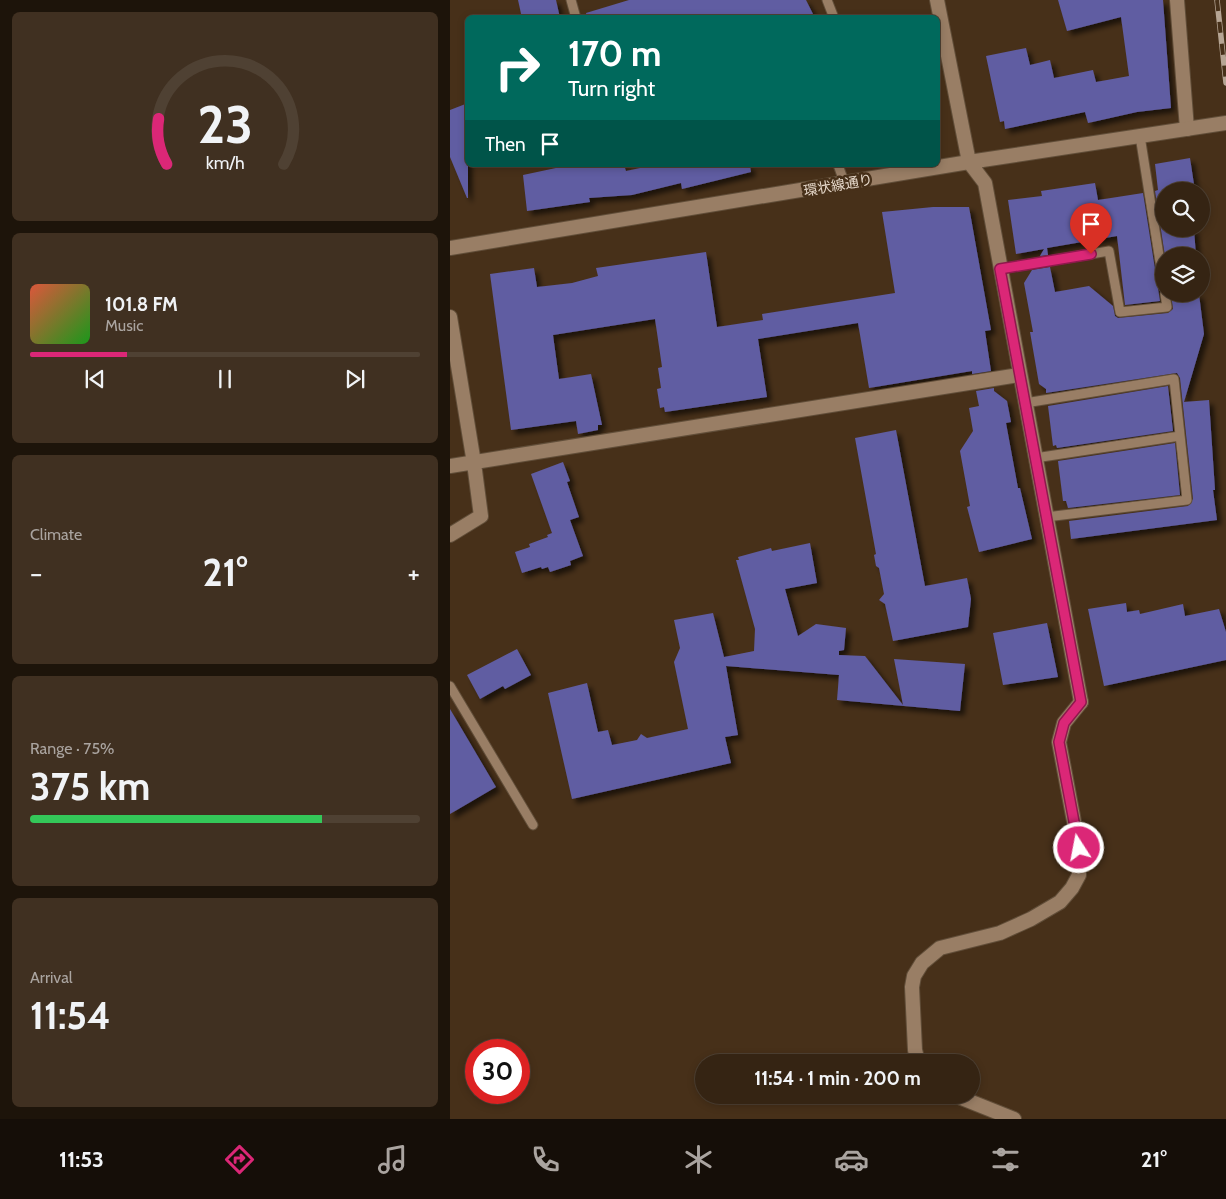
<!DOCTYPE html>
<html lang="en">
<head>
<meta charset="utf-8">
<style>
	body { margin:0; font-family:Cabin,"Noto Sans JP",sans-serif; background:#403021; color:#f1f3f6; height:100vh; display:flex; flex-direction:column; font-size:19px; white-space:nowrap }
	* { box-sizing:border-box; margin:0 }
	p { font-size:16px; color:#aaa4a0 }
	.icon { flex:none; width:28px; height:28px; fill:none; stroke:currentColor; stroke-width:2; stroke-linecap:round; stroke-linejoin:round }
	.map { position:relative; flex:1; overflow:hidden }
	.sheet { display:flex; flex-direction:column; gap:12px; padding:12px; background:#1d140a; width:450px }
	.sheet>* { flex:none }
	.banner { position:absolute; left:15px; top:15px; width:475px; height:152px; border-radius:8px; box-shadow:0 2px 8px #0003,0 0 0 1px #4f4133; background:#00695c; color:#fff; overflow:hidden }
	.tools { position:absolute; left:705px; top:182px; display:grid; gap:10px }
	.tools a { display:grid; place-items:center; width:55px; height:55px; border-radius:50%; background:#352413; box-shadow:0 2px 8px #0003,0 0 0 1px #4f4133; font-size:25px }
	.speed { position:absolute; left:15px; top:1039px; display:flex; gap:10px; font-size:25px; font-weight:700; text-align:center }
	.speed>* { display:grid; place-content:center; width:65px; height:65px; border-radius:50%; background:#352413; box-shadow:0 2px 8px #0003,0 0 0 1px #4f4133; line-height:1 }
	.speed .limit { border:8px solid #d22; background:#fff; color:#111 }
	.pin { position:absolute; display:grid; place-items:center; width:42px; height:42px; color:#fff; margin:-51px -21px; border-radius:50% 50% 50% 0; rotate:-45deg; box-shadow:0 0 5px #0007 }
	.pin .icon { rotate:45deg }
	.me { position:absolute; width:55px; margin:-28px; rotate:349deg; stroke-linejoin:round; filter:drop-shadow(0 0 4px #0008) }
	.turn { display:flex; align-items:center; gap:18px; height:105px; padding:0 20px; font-size:22px }
	.turn .icon { width:65px; height:65px; stroke-width:2.5 }
	.turn b { display:block; font-size:35px; line-height:42px }
	.then { display:flex; align-items:center; height:48px; padding:0 20px; background:#0003; gap:10px; font-size:19px }
	.big { font-size:38px; font-weight:700; line-height:1.1 }
	.sheet .card { flex:1; display:flex; flex-direction:column; justify-content:center; gap:8px; min-width:0; padding:0 18px; border-radius:8px; background:#403021 }
	.sheet .dial { align-items:center; gap:0 }
	.dial svg { height:130px; overflow:visible; fill:none; stroke:#4f4133; stroke-width:7; stroke-linecap:round; text-anchor:middle }
	.dial text { fill:#f1f3f6; stroke:none }
	.song { display:flex; align-items:center; gap:15px }
	.cover { width:60px; height:60px; border-radius:8px; background:linear-gradient(135deg,hsl(10 70% 55%),hsl(120 70% 35%)) }
	.played { height:5px; border-radius:2px; background:linear-gradient(90deg,#db2777 25%,#4f4133 25%) }
	.keys { display:flex; justify-content:space-around; direction:ltr }
	.heat { display:flex; justify-content:space-between; align-items:center; font-size:28px; direction:ltr }
	.charge { height:8px; border-radius:4px; background:linear-gradient(90deg,#34c759 75%,#4f4133 0) }
	.trip { position:absolute; left:245px; top:1054px; width:285px; height:50px; border-radius:25px; background:#352413; box-shadow:0 2px 8px #0003,0 0 0 1px #4f4133; font-weight:700; line-height:50px; text-align:center }
	.tab-bar { display:flex; height:80px; justify-content:space-around; align-items:center; background:#150e08; color:#aaa4a0 }
	.tab-bar .icon { width:35px; height:35px }
	.tab-bar .current { color:#db2777 }
	.tab-bar b { font-size:22px; color:#f1f3f6 }
	main { display:flex; flex:1; min-height:0 }
	.map>svg:first-child { display:block }
</style>
</head>
<body>
<main>
<section class="sheet">
<div class="card dial"><svg viewBox="0 0 100 80">
<path d="M14 69A42 42 0 1 1 86 69"/>
<path d="M14 69A42 42 0 0 1 9 41" stroke="#db2777"/>
<text x="50" y="56" font-size="32" font-weight="700">23</text>
<text x="50" y="72" font-size="11">km/h</text>
</svg></div>
<div class="card">
<div class="song"><i class="cover"></i><div><b>101.8 FM</b><p>Music</p></div></div>
<div class="played"></div>
<div class="keys"><svg class="icon" aria-label="previous" viewBox="0 0 24 24"><path d="M18 5L8 12l10 7zM5 5v14"/></svg><svg class="icon" aria-label="pause" viewBox="0 0 24 24"><path d="M8 5v14M16 5v14"/></svg><svg class="icon" aria-label="next" viewBox="0 0 24 24"><path d="M6 5l10 7-10 7zM19 5v14"/></svg></div>
</div>
<div class="card"><p>Climate</p>
<div class="heat"><a>−</a><b class="big">21°</b><a>+</a></div>
</div>
<div class="card"><p>Range · 75%</p><b class="big">375 km</b><div class="charge"></div></div>
<div class="card"><p>Arrival</p><b class="big">11:54</b></div>
</section>
<div class="map">
<svg width="776" height="1119" viewBox="0 0 776 1119">
	<defs>
		<filter id="shadow"><feDropShadow dx="4.5" dy="4.5" stdDeviation="2.5" flood-color="#0009"/></filter>
	</defs>
	<rect width="100%" height="100%" fill="#473019"/>
	<!-- building -->
	<path fill="#605da2" filter="url(#shadow)" d="M68,0H106L110,18H72Z
		M179,0H356L365,18H137L136,13Z
		M608,0H713L721,108L687,112L638,123L635,112L555,129L554,121L550,122L536,56L576,48L580,65L600,60L604,78L643,70L646,82L679,76L671,17L617,31Z
		M18,103V198H17L0,157V110Z
		M740,158L745,191H714V229H744L746,256H715L705,191L708,190L705,164Z
		M120,165H174L176,171L204,165H300L301,172L232,189L231,183L182,195L139,198L140,202L77,211L73,175Z
		M645,183L648,200L693,193L710,301L675,305L667,236L597,248L598,255L590,256L594,249L566,254L558,200L592,196L591,191Z
		M483,207H519L541,330L535,331L541,371L522,374V371L419,388L408,323L308,339L317,397L215,412L214,407L210,408L207,389L211,388L208,368L212,367L205,319L103,335L109,379L141,374L152,425H148V430L128,434L126,421L61,430L40,274L84,268L87,287L122,283L148,276L146,268L256,252L267,327L313,320L312,314L445,293L432,212Z
		M600,267L605,292L639,286L663,306L665,316L668,318L718,313L723,309L721,294H749L754,334L734,402L759,400L765,490H763L767,520L621,539L619,521L738,506L743,499L730,378L727,373L596,393V389L589,384L580,332H583L574,283L582,270Z
		M718,386L723,431L607,448L606,445L603,446L598,406Z
		M544,388V391L557,401L561,422L556,423L568,488H570L582,539L529,552L517,507L520,506L510,451L523,431L519,408L529,406L526,391Z
		M446,430L475,586L517,578L521,599L518,627L443,641L435,604L429,600L434,594L429,568L426,566L424,555L426,554L405,438Z
		M725,443L730,495L618,508L616,501H613L608,461Z
		M113,462L120,481L117,482L129,517L120,520L133,556L120,561L121,565L100,572L98,567L92,569L91,567L72,573L65,552L80,547L79,544L98,537L97,535L102,533L81,474Z
		M360,543L367,583L335,589L348,636L366,624L396,628L394,650L389,651V655L415,656L453,705L444,659L515,664L510,711L387,700L389,675L276,666L288,735L275,737L281,763L122,799L98,693L137,683L148,732L158,730L162,745L187,740L191,734L197,738L238,729L224,662L230,648L224,620L263,613L274,657L304,651L305,629L286,560H289L288,557L321,548L322,551Z
		M676,603L677,612L689,610L690,614L733,604L735,616L769,609L776,632V660L654,686L638,609Z
		M597,623L608,677L553,685L543,633Z
		M67,649L81,675L55,689L53,686L30,699L17,675Z
		M0,709L46,787L0,814Z"/>
	<g fill="none" stroke-linecap="round" stroke-linejoin="round">
		<!-- service casing -->
		<g stroke="#614e39" stroke-width="11">
			<path id="service" d="M121,0L126,18
				M377,0L384,18
				M690,136L714,287
				M388,165L395,184
				M550,269L659,251L670,312L717,307L715,294
				M575,403L724,379L737,500L596,517
				M585,458L730,436
				M0,686L83,825"/>
		</g>
		<!-- minor casing -->
		<g stroke="#614e39" stroke-width="16">
			<path id="minor" d="M727,0L737,129
				M0,317L24,463L31,516L0,535
				M0,466L569,375
				M468,1062L465,1050L462,987L464,976L472,963L490,948L550,933L581,919L610,902L622,888L629,875V848L609,742L614,723L631,702
				M504,1095L564,1119"/>
		</g>
		<!-- tertiary casing -->
		<g stroke="#614e39" stroke-width="16">
			<path id="tertiary" d="M487,0L519,162L535,183L631,702
				M0,248L519,162L776,123"/>
		</g>
		<!-- service -->
		<use href="#service" stroke="#997e65" stroke-width="9"/>
		<!-- minor -->
		<use href="#minor" stroke="#997e65" stroke-width="14"/>
		<!-- tertiary -->
		<use href="#tertiary" stroke="#997e65" stroke-width="14"/>
		<!-- rail casing -->
		<g stroke="#b6a594" stroke-width="5.5">
			<path id="rail" d="M767,0L776,83"/>
		</g>
		<!-- rail -->
		<use href="#rail" stroke="#473019" stroke-width="4" stroke-dasharray="11" stroke-linecap="butt"/>
	</g>
	<g fill="none" stroke-linecap="round" stroke-linejoin="round">
		<!-- route casing -->
		<g stroke="#8e194d" stroke-width="12">
			<path id="route" d="M629,848L609,742L614,723L631,702L550,269L641,254"/>
		</g>
		<!-- route -->
		<use href="#route" stroke="#db2777" stroke-width="9"/>
	</g>
	<g text-anchor="middle" dominant-baseline="central" stroke-width="5" stroke-linejoin="round" paint-order="stroke">
		<!-- street labels -->
		<g font-size="14" fill="#e6d8ca" stroke="#473019">
			<text transform="translate(388 185) rotate(-10)">環状線通り</text>
		</g>
	</g>
</svg>
<div class="tools">
<a><svg class="icon" aria-label="search" viewBox="0 0 24 24"><circle cx="10" cy="10" r="6"/><path d="M15 15l6 6"/></svg></a>
<a><svg class="icon" aria-label="layers" viewBox="0 0 24 24"><path d="M12 4l9 5-9 5-9-5zM3 14l9 5 9-5"/></svg></a>
</div>
<div class="speed"><div class="limit">30</div></div>
<div class="pin" style="left:641px;top:254px;background:#d93025"><svg class="icon" aria-label="arrive" viewBox="0 0 24 24"><path d="M6 21V4h12l-3 4 3 4H6"/></svg></div>
<svg class="me" style="left:629px;top:848px" viewBox="-20 -20 40 40"><circle r="17" fill="#db2777" stroke="#fff" stroke-width="3"/><path d="M0-11L8 9 0 5-8 9z" fill="#fff"/></svg>
<div class="trip">11:54 · 1 min · 200 m</div>
<div class="banner">
<div class="turn"><svg class="icon" aria-label="right" viewBox="0 0 24 24"><path d="M7 20v-9h11M14 6l5 5-5 5"/></svg><div><b>170 m</b>Turn right</div></div>
<div class="then">Then<svg class="icon" aria-label="arrive" viewBox="0 0 24 24"><path d="M6 21V4h12l-3 4 3 4H6"/></svg></div>
</div>
</div>
</main>
<nav class="tab-bar">
<b>11:53</b>
<svg class="icon current" aria-label="directions" viewBox="0 0 24 24"><path d="M12 3l9 9-9 9-9-9zM9 14v-3h6M13 9l2 2-2 2"/></svg>
<svg class="icon" aria-label="music" viewBox="0 0 24 24"><path d="M9 18V5l10-2v13"/><circle cx="6" cy="18" r="3"/><circle cx="16" cy="16" r="3"/></svg>
<svg class="icon" aria-label="phone" viewBox="0 0 24 24"><path d="M5 4h4l2 5-3 2q2 4 5 5l2-3 5 2v4C11 20 4 13 5 4z"/></svg>
<svg class="icon" aria-label="climate" viewBox="0 0 24 24"><path d="M12 3v18M4 7l16 10M4 17L20 7"/></svg>
<svg class="icon" aria-label="car" viewBox="0 0 24 24"><path d="M5 17H2v-5l4-1 3-4h7l3 4 3 1v5h-3M9 17h6M6 11h13"/><circle cx="7" cy="17" r="2"/><circle cx="17" cy="17" r="2"/></svg>
<svg class="icon" aria-label="filters" viewBox="0 0 24 24"><path d="M4 7h16M4 17h16"/><circle cx="9" cy="7" r="2"/><circle cx="15" cy="17" r="2"/></svg>
<b>21°</b>
</nav>
</body>
</html>
